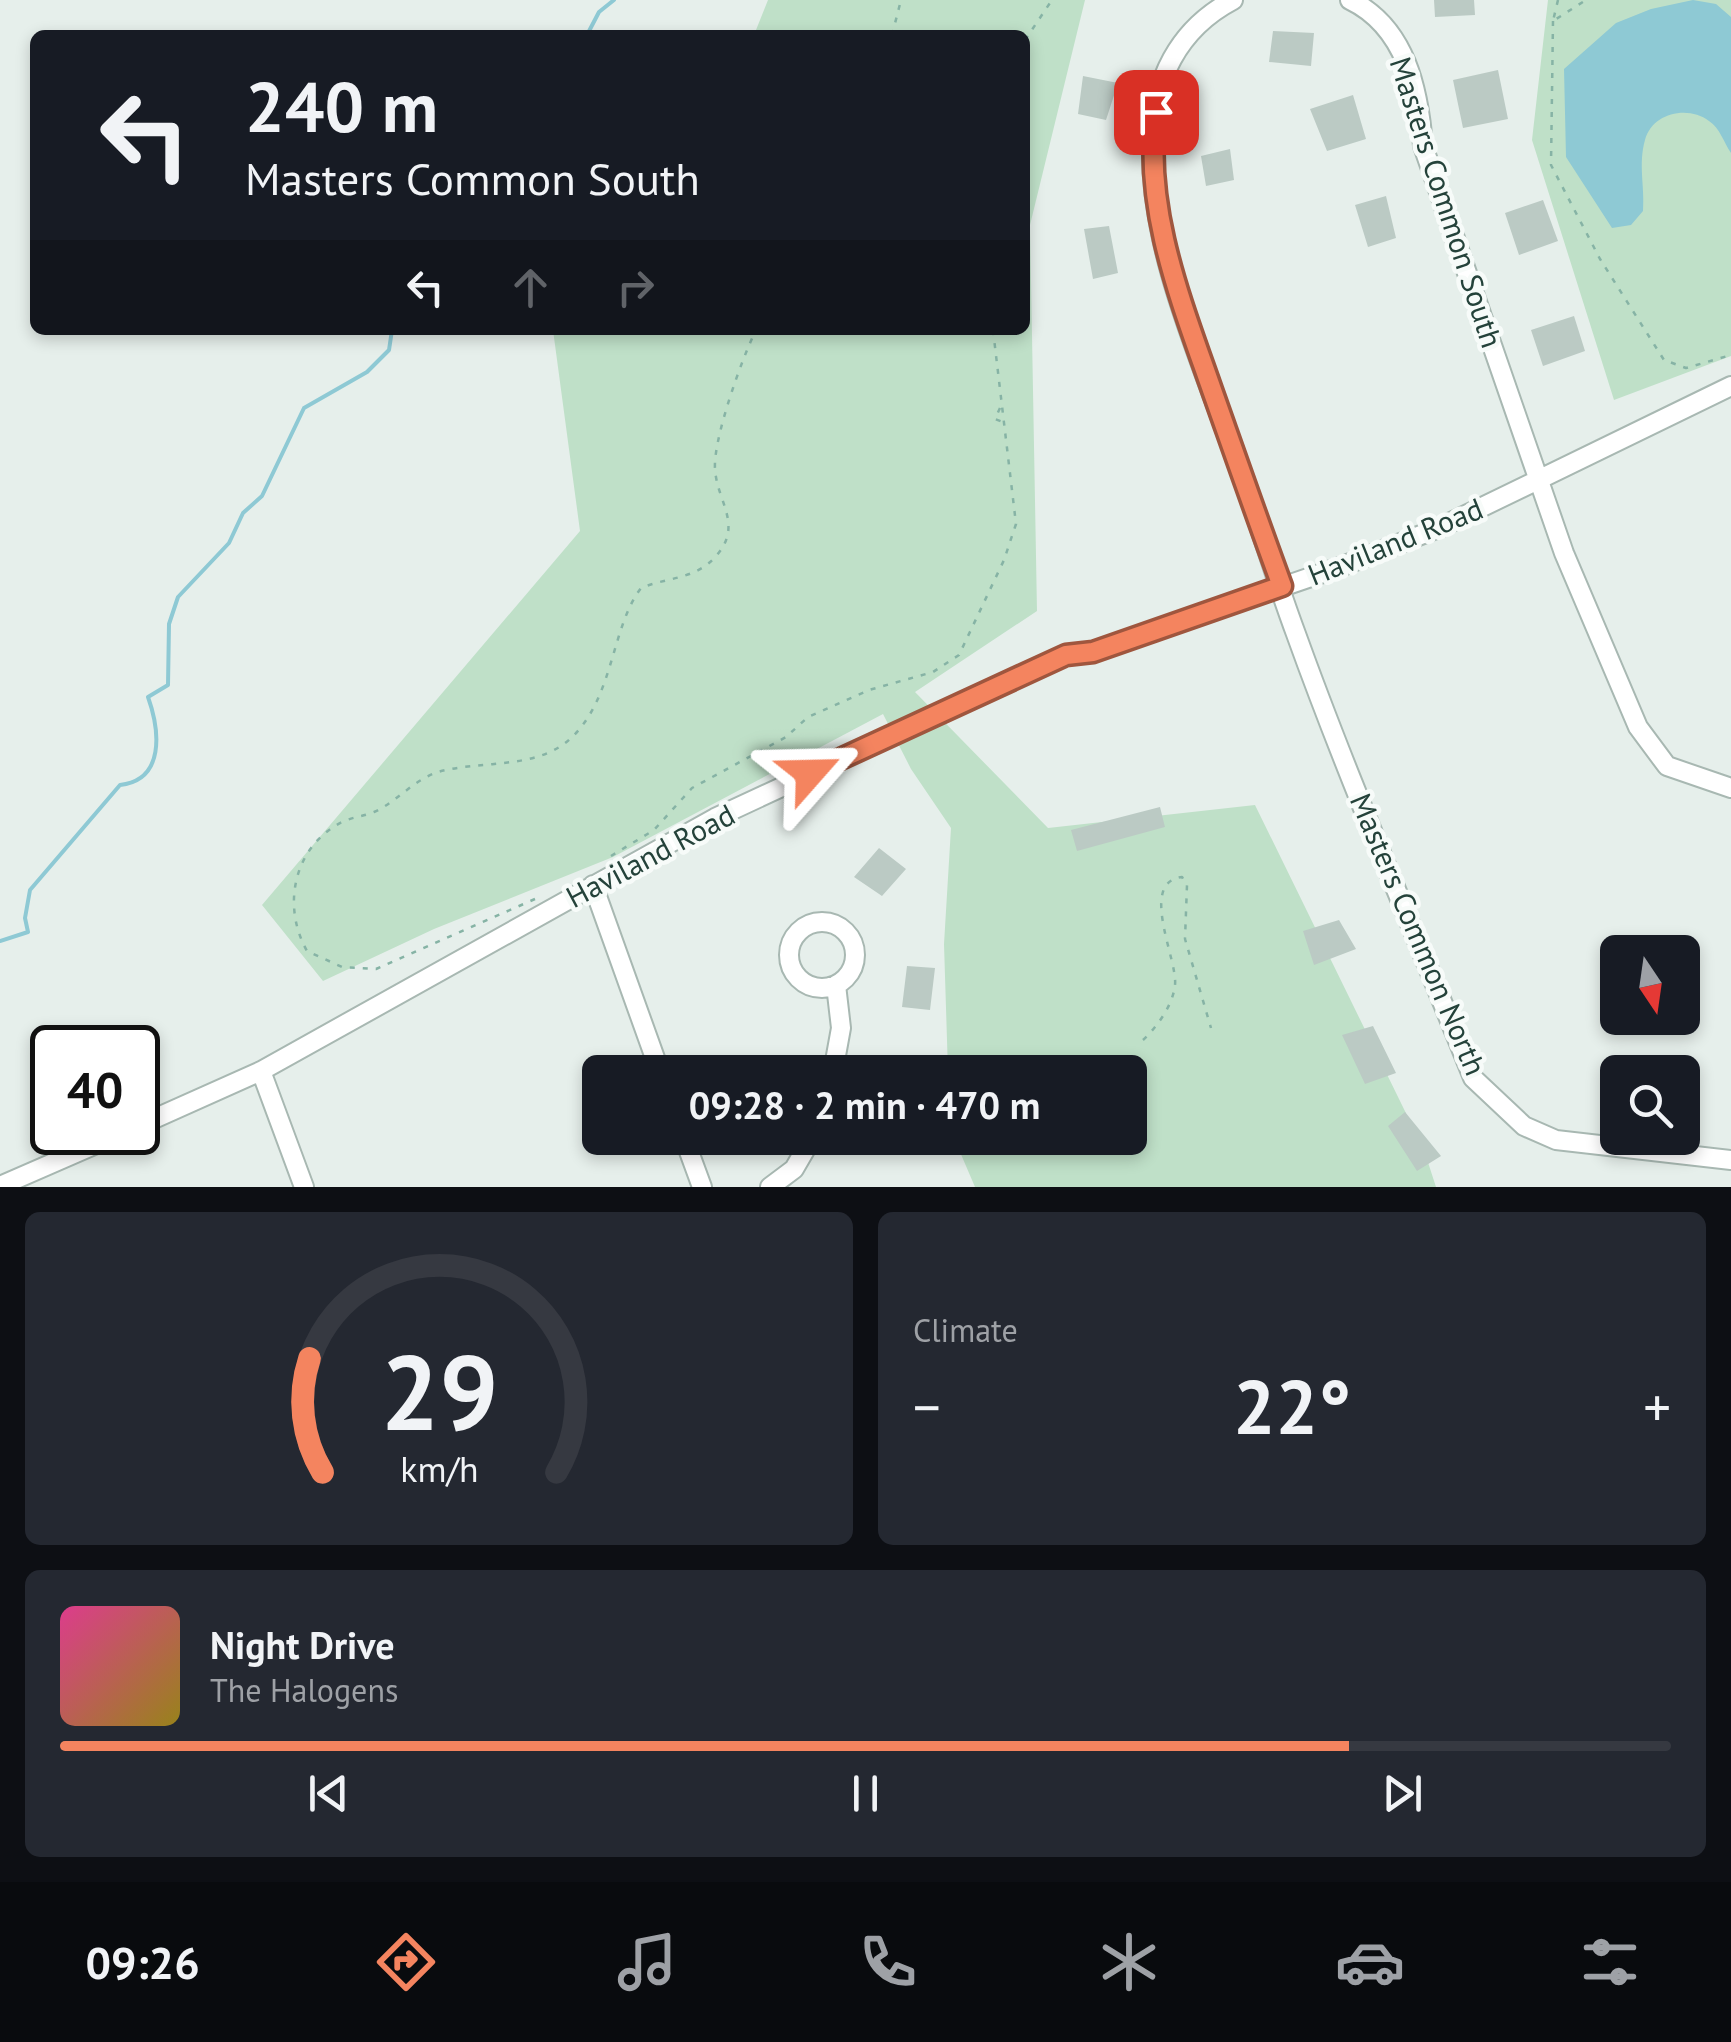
<!DOCTYPE html>
<html lang="en">
<head>
<meta charset="utf-8">
<style>
	body { margin:0; font-family:"PT Sans",sans-serif; background:#242831; color:#f1f3f6; height:100vh; display:flex; flex-direction:column; font-size:38px; white-space:nowrap }
	* { box-sizing:border-box; margin:0 }
	p { font-size:32px; color:#9ea1a6 }
	.icon { flex:none; width:55px; height:55px; fill:none; stroke:currentColor; stroke-width:2; stroke-linecap:round; stroke-linejoin:round }
	.map { position:relative; height:1187px; overflow:hidden }
	.side { display:flex; flex-direction:column; gap:25px; padding:25px; background:#0d0f14; flex:1 }
	.side>* { flex:none }
	.hud { position:absolute; left:30px; top:30px; width:1000px; height:305px; border-radius:15px; box-shadow:0 5px 15px #0003; background:#171b24; color:#f1f3f6; overflow:hidden }
	.needle { width:65px; rotate:167deg }
	.tools { position:absolute; left:1600px; top:935px; display:grid; gap:20px }
	.tools a { display:grid; place-items:center; width:100px; height:100px; border-radius:15px; background:#171b24; box-shadow:0 5px 15px #0003; font-size:50px }
	.speed { position:absolute; left:30px; top:1025px; display:flex; gap:20px; font-size:50px; font-weight:700; text-align:center }
	.speed>* { display:grid; place-content:center; width:130px; height:130px; border-radius:50%; background:#171b24; box-shadow:0 5px 15px #0003; line-height:1 }
	.speed .limit { border:5px solid #111; border-radius:15px; background:#fff; color:#111 }
	.pin { position:absolute; display:grid; place-items:center; width:85px; height:85px; color:#fff; margin:-42px; border-radius:20px; box-shadow:0 5px 15px #0006 }
	.me { position:absolute; width:110px; margin:-55px; rotate:65deg; stroke-linejoin:round; filter:drop-shadow(0 0 8px #0008) }
	.turn { display:flex; align-items:center; gap:35px; height:210px; padding:0 50px; font-size:45px }
	.turn .icon { width:130px; height:130px; stroke-width:2.5 }
	.turn b { display:block; font-size:70px; line-height:85px }
	.lanes { display:flex; align-items:center; height:95px; padding:0 50px; background:#0003; justify-content:center; gap:50px; direction:ltr }
	.lanes .off { opacity:.35 }
	.big { font-size:75px; font-weight:800; line-height:1.1 }
	.side .card { flex:1; display:flex; flex-direction:column; justify-content:center; gap:15px; min-width:0; padding:0 35px; border-radius:15px; background:#242831 }
	.side .dial { align-items:center; gap:0 }
	.dial svg { height:260px; overflow:visible; fill:none; stroke:#363941; stroke-width:7; stroke-linecap:round; text-anchor:middle }
	.dial text { fill:#f1f3f6; stroke:none }
	.song { display:flex; align-items:center; gap:30px }
	.cover { width:120px; height:120px; border-radius:15px; background:linear-gradient(135deg,hsl(330 70% 55%),hsl(50 70% 35%)) }
	.played { height:10px; border-radius:5px; background:linear-gradient(90deg,#f4845f 80%,#363941 80%) }
	.keys { display:flex; justify-content:space-around; direction:ltr }
	.heat { display:flex; justify-content:space-between; align-items:center; font-size:55px; direction:ltr }
	.side .tiles { flex:1; display:grid; gap:25px; grid-template-columns:1fr 1fr }
	.card:last-child { grid-column:span 2 }
	.trip { position:absolute; left:582px; top:1055px; width:565px; height:100px; border-radius:15px; background:#171b24; box-shadow:0 5px 15px #0003; font-weight:800; line-height:100px; text-align:center }
	.tab-bar { display:flex; height:160px; justify-content:space-around; align-items:center; background:#090b0e; color:#9ea1a6 }
	.tab-bar .icon { width:70px; height:70px }
	.tab-bar .on { color:#f4845f }
	.tab-bar b { font-size:45px; color:#f1f3f6 }
	.map>svg:first-child { display:block }
</style>
</head>
<body>
<div class="map">
<svg width="1731" height="1187" viewBox="0 0 1731 1187">
	<rect width="100%" height="100%" fill="#e6efeb"/>
	<!-- green -->
	<path fill="#bfe0c8" d="M768,0H1085L1030,225L1037,611L915,692L1048,828L1255,805L1424,1150L1436,1187H975L954,1138H1130V1072H948L944,944L951,828L911,769L883,714L613,857L434,929L323,981L262,905L580,531L553,330H1025V35H754Z
		M1548,0H1731V356L1614,400L1532,140Z"/>
	<!-- water -->
	<path fill="#8ec9d4" d="M1693,0L1716,4L1731,17V153C1724,143 1720,128 1709,121C1688,105 1652,113 1645,140C1638,164 1645,187 1643,211L1631,225L1612,228L1566,157L1564,69L1616,23L1651,9Z"/>
	<g fill="none" stroke-linecap="round" stroke-linejoin="round">
		<!-- stream -->
		<path stroke="#8ec9d4" stroke-width="4" d="M587,35L599,12L614,0
			M0,941L28,932L25,918L30,890L120,785C165,780 160,731 148,697L168,685L169,624L178,597L229,543L243,513L262,496L304,408L367,372L389,350L392,330"/>
	</g>
	<!-- building -->
	<path fill="#bbcac4" d="M1434,0H1474L1475,15L1435,17Z
		M1273,31L1314,33L1311,66L1269,62Z
		M1498,70L1508,119L1463,128L1453,80Z
		M1083,76L1118,83L1106,120L1078,114Z
		M1353,95L1366,139L1327,151L1310,109Z
		M1230,149L1234,180L1206,186L1201,156Z
		M1386,196L1396,238L1368,247L1355,205Z
		M1543,200L1558,241L1519,255L1505,213Z
		M1109,226L1118,273L1093,279L1084,229Z
		M1574,316L1585,351L1543,366L1531,330Z
		M1160,807L1165,827L1077,851L1071,830Z
		M879,848L906,869L882,896L854,877Z
		M1339,920L1356,949L1314,965L1303,931Z
		M907,966L935,968L930,1010L902,1007Z
		M1373,1026L1396,1073L1365,1084L1342,1035Z
		M1405,1112L1441,1156L1417,1171L1388,1126Z"/>
	<g fill="none" stroke-linecap="round" stroke-linejoin="round">
		<!-- minor casing -->
		<g stroke="#a8b8b2" stroke-width="22">
			<path id="minor" d="M1233,0C1178,29 1153,80 1152,142C1149,251 1202,362 1237,462C1258,519 1275,578 1296,634C1350,784 1414,930 1473,1078L1524,1126L1556,1140L1731,1160
				M1350,0C1406,27 1419,91 1423,146L1564,553L1638,727L1667,766L1731,788
				M593,885L660,1072
				M789 955a33 33 0 1 1 66 0a33 33 0 1 1-66 0Z
				M261,1071L304,1187
				M833,1072L841,1028L836,985
				M138,1126L261,1071L715,818L1066,655L1093,652L1340,567L1441,527L1731,386
				M684,1138L702,1187
				M0,1186L124,1132
				M770,1187L794,1169L812,1138"/>
		</g>
		<!-- path -->
		<path stroke="#86b3a5" stroke-width="2.5" stroke-dasharray="5 8" stroke-linecap="butt" d="M1558,0L1553,21L1586,0
			M1553,21L1551,165L1600,259L1664,360L1686,368L1731,355
			M892,35L901,0
			M1025,40L1052,0
			M1000,408L995,419L1003,422
			M611,856L654,830L692,788L786,737L808,717L869,690L933,672L959,655L1004,560L1016,524L993,330
			M535,899L376,969L342,967L307,951C281,905 294,845 344,821C354,817 364,816 374,812C397,802 413,780 438,772C480,760 536,770 570,739C614,699 611,627 641,588C667,577 696,580 717,555C743,524 717,502 715,469C713,439 742,358 756,330
			M1143,1040C1157,1027 1173,1005 1175,985C1178,960 1138,882 1182,877L1187,885L1185,939L1211,1028"/>
		<!-- minor -->
		<use href="#minor" stroke="#fff" stroke-width="18"/>
	</g>
	<g fill="none" stroke-linecap="round" stroke-linejoin="round">
		<!-- route casing -->
		<g stroke="#9f563e" stroke-width="25">
			<path id="route" d="M810,773L1066,655L1093,652L1282,586C1258,521 1235,455 1212,390C1181,301 1143,208 1156,112"/>
		</g>
		<!-- route -->
		<use href="#route" stroke="#f4845f" stroke-width="18"/>
	</g>
	<g text-anchor="middle" dominant-baseline="central" stroke-width="9" stroke-linejoin="round" paint-order="stroke">
		<!-- street labels -->
		<g font-size="30" fill="#24423a" stroke="#f7fbf9">
			<text transform="translate(1447 202) rotate(72)">Masters Common South</text>
			<text transform="translate(1395 541) rotate(-22)">Haviland Road</text>
			<text transform="translate(650 855) rotate(-28)">Haviland Road</text>
			<text transform="translate(1419 934) rotate(67)">Masters Common North</text>
		</g>
	</g>
</svg>
<div class="tools">
<a><svg class="needle" viewBox="-14 -14 28 28"><path d="M0-13l5 13h-10z" fill="#e53935"/><path d="M0 13l5-13h-10z" fill="#9ea1a6"/></svg></a>
<a><svg class="icon" aria-label="search" viewBox="0 0 24 24"><circle cx="10" cy="10" r="6"/><path d="M15 15l6 6"/></svg></a>
</div>
<div class="speed"><div class="limit">40</div></div>
<div class="pin" style="left:1156px;top:112px;background:#d93025"><svg class="icon" aria-label="arrive" viewBox="0 0 24 24"><path d="M6 21V4h12l-3 4 3 4H6"/></svg></div>
<svg class="me" style="left:810px;top:773px" viewBox="-20 -20 40 40"><path d="M0-17L14 15 0 8-14 15z" fill="#f4845f" stroke="#fff" stroke-width="4"/></svg>
<div class="trip">09:28 · 2 min · 470 m</div>
<div class="hud">
<div class="turn"><svg class="icon" aria-label="left" viewBox="0 0 24 24"><path d="M17 20v-9H6M10 6l-5 5 5 5"/></svg><div><b>240 m</b>Masters Common South</div></div>
<div class="lanes"><svg class="icon" aria-label="left" viewBox="0 0 24 24"><path d="M17 20v-9H6M10 6l-5 5 5 5"/></svg><svg class="icon off" aria-label="ahead" viewBox="0 0 24 24"><path d="M12 20V5M6 11l6-6 6 6"/></svg><svg class="icon off" aria-label="right" viewBox="0 0 24 24"><path d="M7 20v-9h11M14 6l5 5-5 5"/></svg></div>
</div>
</div>
<section class="side">
<div class="tiles">
<div class="card dial"><svg viewBox="0 0 100 80">
<path d="M14 69A42 42 0 1 1 86 69"/>
<path d="M14 69A42 42 0 0 1 10 34" stroke="#f4845f"/>
<text x="50" y="56" font-size="32" font-weight="700">29</text>
<text x="50" y="72" font-size="11">km/h</text>
</svg></div>
<div class="card"><p>Climate</p>
<div class="heat"><a>−</a><b class="big">22°</b><a>+</a></div>
</div>
<div class="card">
<div class="song"><i class="cover"></i><div><b>Night Drive</b><p>The Halogens</p></div></div>
<div class="played"></div>
<div class="keys"><svg class="icon" aria-label="previous" viewBox="0 0 24 24"><path d="M18 5L8 12l10 7zM5 5v14"/></svg><svg class="icon" aria-label="pause" viewBox="0 0 24 24"><path d="M8 5v14M16 5v14"/></svg><svg class="icon" aria-label="next" viewBox="0 0 24 24"><path d="M6 5l10 7-10 7zM19 5v14"/></svg></div>
</div>
</div>
</section>
<nav class="tab-bar">
<b>09:26</b>
<svg class="icon on" aria-label="directions" viewBox="0 0 24 24"><path d="M12 3l9 9-9 9-9-9zM9 14v-3h6M13 9l2 2-2 2"/></svg>
<svg class="icon" aria-label="music" viewBox="0 0 24 24"><path d="M9 18V5l10-2v13"/><circle cx="6" cy="18" r="3"/><circle cx="16" cy="16" r="3"/></svg>
<svg class="icon" aria-label="phone" viewBox="0 0 24 24"><path d="M5 4h4l2 5-3 2q2 4 5 5l2-3 5 2v4C11 20 4 13 5 4z"/></svg>
<svg class="icon" aria-label="climate" viewBox="0 0 24 24"><path d="M12 3v18M4 7l16 10M4 17L20 7"/></svg>
<svg class="icon" aria-label="car" viewBox="0 0 24 24"><path d="M5 17H2v-5l4-1 3-4h7l3 4 3 1v5h-3M9 17h6M6 11h13"/><circle cx="7" cy="17" r="2"/><circle cx="17" cy="17" r="2"/></svg>
<svg class="icon" aria-label="filters" viewBox="0 0 24 24"><path d="M4 7h16M4 17h16"/><circle cx="9" cy="7" r="2"/><circle cx="15" cy="17" r="2"/></svg>
</nav>
</body>
</html>
